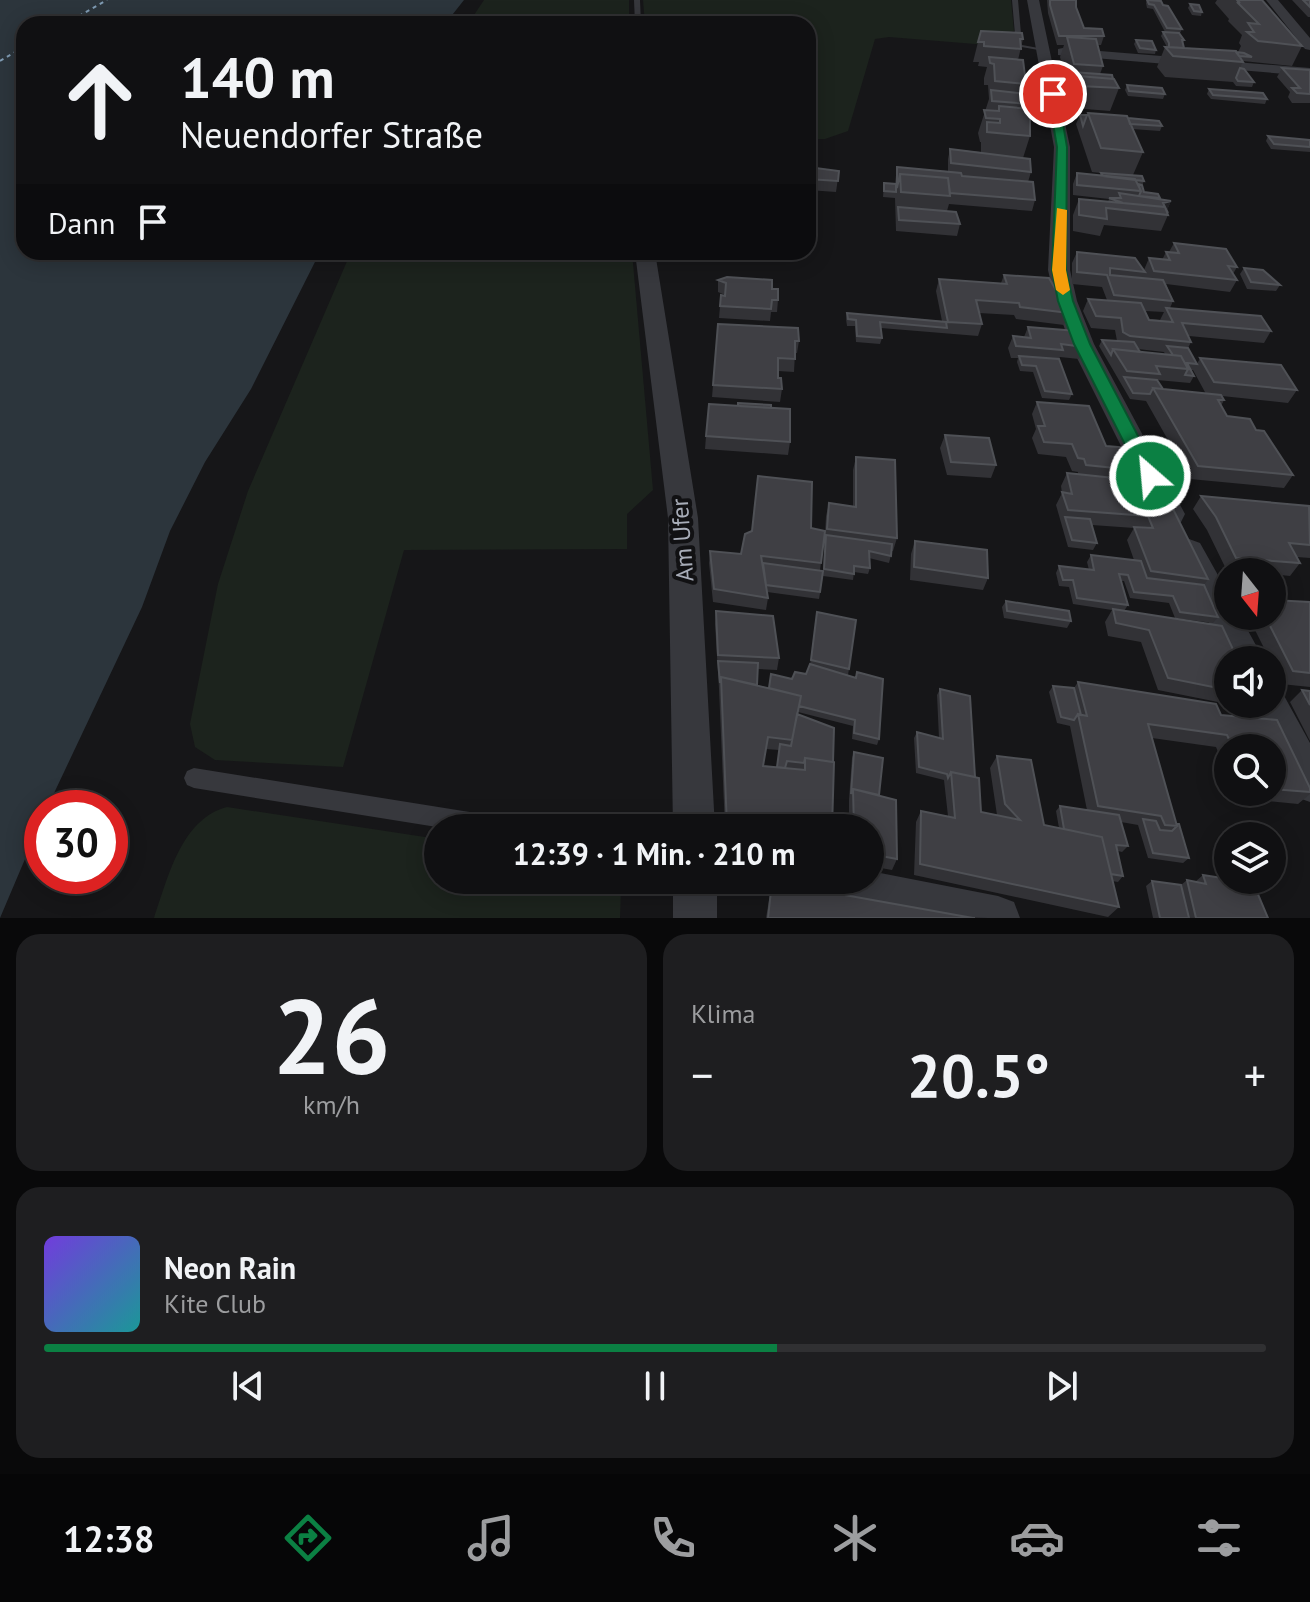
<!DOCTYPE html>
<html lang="de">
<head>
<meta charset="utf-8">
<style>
	body { margin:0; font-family:"PT Sans",sans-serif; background:#1e1e20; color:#f1f3f6; height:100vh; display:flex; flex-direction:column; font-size:30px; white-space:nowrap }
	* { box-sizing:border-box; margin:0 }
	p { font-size:26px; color:#9c9d9f }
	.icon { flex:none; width:44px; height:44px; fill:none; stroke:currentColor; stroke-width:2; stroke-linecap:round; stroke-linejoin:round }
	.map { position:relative; height:918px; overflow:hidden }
	.drawer { display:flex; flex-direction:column; gap:16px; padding:16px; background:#09090a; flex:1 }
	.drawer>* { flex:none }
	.hud { position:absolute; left:16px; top:16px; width:800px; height:244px; border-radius:24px; box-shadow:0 4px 20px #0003,0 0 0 2px #303032; background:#101012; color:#f1f3f6; overflow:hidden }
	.needle { width:52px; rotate:163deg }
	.tools { position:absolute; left:1214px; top:558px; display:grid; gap:16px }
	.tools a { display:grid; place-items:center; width:72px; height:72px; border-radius:50%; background:#101012; box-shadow:0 4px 20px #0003,0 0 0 2px #303032; font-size:40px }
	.speed { position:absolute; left:24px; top:790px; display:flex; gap:16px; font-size:40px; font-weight:700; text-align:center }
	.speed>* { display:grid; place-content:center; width:104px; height:104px; border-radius:50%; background:#101012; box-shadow:0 4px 20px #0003,0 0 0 2px #303032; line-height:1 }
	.speed .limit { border:12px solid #d22; background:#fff; color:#111 }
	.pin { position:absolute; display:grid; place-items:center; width:68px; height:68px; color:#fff; margin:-34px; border:4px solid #fff; border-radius:50%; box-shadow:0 2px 8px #0007 }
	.me { position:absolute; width:88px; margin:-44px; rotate:333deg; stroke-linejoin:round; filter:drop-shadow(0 0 6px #0008) }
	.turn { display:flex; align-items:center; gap:28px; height:168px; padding:0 32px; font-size:36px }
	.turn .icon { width:104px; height:104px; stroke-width:2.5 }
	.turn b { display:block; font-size:56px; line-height:68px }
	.then { display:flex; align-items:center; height:76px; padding:0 32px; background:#0003; gap:16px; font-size:30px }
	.big { font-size:60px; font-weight:600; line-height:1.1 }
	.drawer .widget { flex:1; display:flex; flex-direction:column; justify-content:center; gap:12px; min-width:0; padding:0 28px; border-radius:24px; background:#1e1e20 }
	.drawer .dial { align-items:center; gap:0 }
	.dial b { font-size:104px; line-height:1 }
	.song { display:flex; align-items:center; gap:24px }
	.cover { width:96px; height:96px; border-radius:12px; background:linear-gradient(135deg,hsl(260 70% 55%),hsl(180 70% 35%)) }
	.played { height:8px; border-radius:4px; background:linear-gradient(90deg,#0b8043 60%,#303032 60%) }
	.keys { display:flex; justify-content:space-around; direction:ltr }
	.heat { display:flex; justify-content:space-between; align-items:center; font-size:44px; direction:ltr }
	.drawer .tiles { flex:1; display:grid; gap:16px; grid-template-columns:1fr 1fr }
	.widget:last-child { grid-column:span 2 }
	.trip { position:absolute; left:424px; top:814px; width:460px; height:80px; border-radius:40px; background:#101012; box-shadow:0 4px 20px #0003,0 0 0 2px #303032; font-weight:600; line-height:80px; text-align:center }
	.menu { display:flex; height:128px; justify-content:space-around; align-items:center; background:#060607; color:#9c9d9f }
	.menu .icon { width:56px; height:56px }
	.menu .current { color:#0b8043 }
	.menu b { font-size:36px; color:#f1f3f6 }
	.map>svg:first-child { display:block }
</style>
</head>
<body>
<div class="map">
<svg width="1310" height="918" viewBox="0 0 1310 918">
	<rect width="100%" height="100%" fill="#161618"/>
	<!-- green -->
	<path fill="#1c231d" d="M484,0H629V24H468Z
		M643,0H1011L1014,31L999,34L1000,46L889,37L875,39L848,131L825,139H808V24H645Z
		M351,252H632L653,490L627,514V549L404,550L343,767L215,760L195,747L190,724L218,584L248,491Z
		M227,807L438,839V880H616L621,889L620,918H154C168,878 181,819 227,807Z"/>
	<!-- water -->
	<path fill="#2c353c" d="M0,0H464L445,24H24V252H320L251,389L205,462L170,531L142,607L47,808H42V819L0,918Z"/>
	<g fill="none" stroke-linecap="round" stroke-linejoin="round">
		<!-- ferry -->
		<path stroke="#7f9bb3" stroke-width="2" stroke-dasharray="4 4" stroke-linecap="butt" d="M65,24L107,0
			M0,61L24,47"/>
		<!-- service -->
		<path fill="#37383d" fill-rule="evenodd" d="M634,0H640L641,24H635Z
			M1012,0H1018L1022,45L1044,49V51L1016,46Z
			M194,768L507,818L514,821L517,828H443L194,788L187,785L184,778L187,771Z"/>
		<!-- minor -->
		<path fill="#37383d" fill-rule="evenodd" d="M1027,0H1039L1070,147V270L1077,301L1094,344L1185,514L1181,522L1170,525L1159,522L1070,344L1055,301L1048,270L1054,147Z
			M1266,0H1278L1310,38V50L1305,49Z
			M1063,48L1310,68V76L1058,55V49Z
			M635,252H655L698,518L715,828H673L668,518Z
			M1189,539L1200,543L1228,593V616H1240L1264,660H1228L1173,551L1178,543Z
			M1272,688L1282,692L1310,743V802L1296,797L1250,704H1272Z
			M870,871L998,896L1014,902L1020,918C944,918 861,918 789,895L782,880H870Z
			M673,880H717V918H673Z"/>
	</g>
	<!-- wall -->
	<path fill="#323236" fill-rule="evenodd" d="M1047,0H1077L1076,7L1084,28L1104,36L1101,45H1098L1103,66L1100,74L1119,88L1110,111L1073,108L1060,57L1064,45H1057L1048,13Z
		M1147,0L1163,5L1182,29L1180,33L1165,32L1153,9L1147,8L1146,3Z
		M1217,0H1262L1302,46L1292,66L1243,61L1240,68L1254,82L1252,87L1236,86L1233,82L1165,77L1157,67L1165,47H1167L1161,36L1163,32L1184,40L1183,43L1184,48L1238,52L1241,46L1239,43L1242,35L1228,21L1229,19L1215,3Z
		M1292,0H1310V17H1308Z
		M1190,4L1202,12L1201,16L1192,15L1188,8Z
		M1023,39L1018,60L1026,84L1024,93L1030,104L1028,109L1030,136L1023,158L1031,172L1028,182L1035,200L1032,211L949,204L947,211L960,224L957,236L896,231L895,198L883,197L884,183L895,184L897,167L948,171V159L950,149L981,152V142H980L978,133L989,99L988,85H984V78L987,67L978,66L979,62H973L978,42Z
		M1136,40L1156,50L1155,54L1138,53L1134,44Z
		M1282,68L1310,70V103H1292L1288,97L1290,92L1277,77Z
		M1127,85L1165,94L1163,99L1128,96L1125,90Z
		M1209,89L1267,99L1265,104L1211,99L1207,94Z
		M1088,113L1128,118L1162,126L1160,131L1132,129L1143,152L1133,175L1144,181L1142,186L1144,192L1160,199L1171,201L1167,210L1168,215L1161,231L1104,225L1100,236L1073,231V215L1079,199L1108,202L1109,199L1073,195V184L1077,173L1100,175L1101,173L1092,172L1076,124L1080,115H1087Z
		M1268,136L1310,140V152L1271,149L1266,141Z
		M808,167L839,171L836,192L808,190Z
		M1174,243L1237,267L1233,274L1237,280L1230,292L1166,284L1173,301L1170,308L1271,331L1264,343L1189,336L1191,342L1188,348L1197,364L1200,358L1297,390L1288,403L1222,396L1224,400L1221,406L1227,416L1256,430L1293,475L1284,488L1190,479L1146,401L1130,399L1099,346L1102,340L1117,341L1115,330L1091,328L1083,311L1088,299L1107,300L1102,287L1072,284V263L1077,252L1144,270L1149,258L1162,260L1166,252H1169ZM1145,311L1164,312L1160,320L1149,319ZM1138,349L1164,352L1165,354L1140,352ZM1190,370H1193L1206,394L1163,389L1157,380L1190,383L1194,376Z
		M1244,268L1280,285L1276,291L1247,289L1240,274Z
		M1004,275L1069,313L1064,325L1016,319L1014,315L979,313L982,324L978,336L881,328L882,338L880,344L856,342L855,326H847L846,319L847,313L942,321L936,291L939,279L1001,283Z
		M718,280L772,289L778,300L777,312H771L770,321L719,318L720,306L725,295L718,292Z
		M718,324L799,341L797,353H795L794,372L778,371V378L782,389L780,402L712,397Z
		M1028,327L1084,347L1079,359L1060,357L1059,359L1072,394L1069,400L1042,398L1033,372L1020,371L1017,362L1018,358H1011L1008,348L1013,336L1024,337Z
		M1037,402L1106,446L1155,472L1150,482L1169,500L1168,502L1208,579L1204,585L1218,617L1213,623L1175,618L1169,603L1130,598L1124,581H1121L1128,605L1124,611L1228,660V704H1246L1243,707L1158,690L1141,642L1108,636L1105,622L1112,610L1073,604L1069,587L1059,586L1056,573L1059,566L1089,570L1087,562L1091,555L1134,560L1127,540L1134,528L1092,525L1097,543L1093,550L1068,547L1056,505L1062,493L1061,486L1067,473L1078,474V472L1072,471L1066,457L1038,454L1032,438L1036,429L1032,414Z
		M771,408L790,442L788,455L705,449L706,436Z
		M945,435L996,465L991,478L947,475L940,448Z
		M856,457L897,538L893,551H892L889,563L869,558L870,568L868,574L854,572L853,580L823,576L819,599L767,592L768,598L766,610L713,602L709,563L710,551L741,554L811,528L821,563L820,570L823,571L826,516L829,503L853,506V470Z
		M1201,496L1310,507V558L1297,557L1300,563L1290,576L1272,574V572L1227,571L1207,530L1193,509Z
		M915,541L988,578L983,590L910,580L911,554Z
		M1006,601L1071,621L1067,628L1004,618L1002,607Z
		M1310,602V687L1281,684L1272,665V660H1270L1248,616H1272Z
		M716,611L779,658L777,670L758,669L757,685L769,688L806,674L810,665L817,612L849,669L848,675L855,678L857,672L879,739L877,745L852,739L853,726L798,712L797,714L833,762L832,828H725L719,689L715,624ZM766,749L779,750L777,767L763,766Z
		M1078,682L1216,704L1221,715L1277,720L1310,788V794L1298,804L1238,798L1235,792H1272V748H1228V775L1216,747L1152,738L1176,824H1179L1189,858L1183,863L1148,858L1138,825L1121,822L1128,846L1122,852L1118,851L1123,876L1118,882L1112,881L1119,907L1108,917L914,875L916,822L921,811L948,816L944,780L916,773L914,738L917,732L939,738L937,695L940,689L970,696L975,777L979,778L981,812L997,815L990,768L997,756L1031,760L1044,825L1059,828L1056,811L1060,806L1087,810L1070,726L1057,723L1049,692L1053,686L1074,688Z
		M1302,690L1310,691V741L1290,702Z
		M854,752L879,795L897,859L892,870L870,866V828H849V800L852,758Z
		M1203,875L1233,888L1268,918H1153L1146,886L1152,881L1181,885L1187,880L1195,882Z
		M772,882L975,918H766Z"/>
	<!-- shaded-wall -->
	<path fill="#212124" d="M1171,201L1166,212L1163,203Z"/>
	<!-- building -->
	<path fill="#3f3f44" stroke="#4f5156" stroke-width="2" d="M1050,0H1076V7L1084,28L1102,29L1104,36H1059L1050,5Z
		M1147,0L1161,1L1163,5L1168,6L1182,29L1167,28L1154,5L1149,4Z
		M1237,0H1262L1302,46L1258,41L1247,32H1254L1248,23L1259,24L1237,2L1240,3Z
		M1303,0H1310V7Z
		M1190,4L1199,5L1202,12L1194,11Z
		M981,31L1022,33L1023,39H1020L1021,49L984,46V42H978Z
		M1163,32L1179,33L1184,40H1182L1184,48L1169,47V43Z
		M1067,37L1096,39L1103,66L1074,64Z
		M1136,40L1152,41L1156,50L1140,48Z
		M1165,47L1236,51L1243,62L1173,56Z
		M1236,52L1244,53L1252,57L1239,56Z
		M989,57L1023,60L1026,84L995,81L994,64L990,63Z
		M1240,68L1244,69L1254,82L1238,81L1236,78Z
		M1282,68L1310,70V94L1297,93L1292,88H1300Z
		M1072,72L1112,75L1113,79L1078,76L1075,84Z
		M1078,76L1114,79L1119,88L1080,86Z
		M1127,85L1162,88L1165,94L1129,91Z
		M1209,89L1263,93L1267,99L1213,95Z
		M991,90L1028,94L1030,104L992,101Z
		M999,106L1030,109V136L987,132V122L1000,123V119L986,118L984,110L999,111Z
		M1088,113L1127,116L1143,152L1101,148Z
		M1080,115H1087L1083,126Z
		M1128,118L1159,121L1162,126L1130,124Z
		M1268,136L1310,140V147L1274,144Z
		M950,149L1030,159L1031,172L951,163Z
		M808,167L839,171L838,181L808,179Z
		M897,167L961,173L962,176L1033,182L1035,200L950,193L948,178L900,174L897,188Z
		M1077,173L1135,179L1141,191L1077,185Z
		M1101,173L1142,176L1144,181L1103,176Z
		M900,174L948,178L950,196L901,192Z
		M884,183L896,184V192L884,191Z
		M1138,184L1142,185L1144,192L1158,194L1160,198L1139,196L1141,191Z
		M1119,193L1171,201L1163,203L1168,213L1167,212L1165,207L1123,203L1109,198H1121Z
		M1079,199L1165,207L1168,215L1106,208L1107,219L1079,215Z
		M898,207L956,212L960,224L899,220Z
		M1174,243L1226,249L1237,267L1228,266L1237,280L1154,271L1149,258L1170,260L1166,252L1179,253Z
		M1077,252L1135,258L1145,272L1110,268V275L1163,280L1173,301L1114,295L1107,275L1077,272Z
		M1244,268L1263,270L1280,285L1251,282Z
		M1004,275L1049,278L1069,313L1020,307L1019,303L976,300L982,324L948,322L939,279L1007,284Z
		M727,277L772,280V289H778V300H772L771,309L720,306L721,295L725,296L726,283L718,280Z
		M1088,299L1141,303L1149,320L1173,322L1166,308L1261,316L1271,331L1182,323L1191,342L1130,336L1123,332L1121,318L1096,316Z
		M847,313L946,322L947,328L880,322L882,338L857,336L856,320L848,319Z
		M718,324L798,328L799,341H795V359L778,358V378H781L782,389L713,385Z
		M1028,327L1077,331L1084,347L1061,344L1063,350L1016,346L1013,336L1031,338Z
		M1102,340L1134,342L1140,352L1113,349L1111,355Z
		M1167,346L1188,348L1197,364L1187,363L1194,376L1185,375L1188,369L1181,356L1173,355Z
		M1113,349L1181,356L1188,369L1156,366L1160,374L1127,371Z
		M1019,356L1059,359L1072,394L1045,391L1036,366L1022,365Z
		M1200,358L1281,365L1297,390L1214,382Z
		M1124,377L1157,380L1163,389L1153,388L1150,394L1133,393Z
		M1153,388L1221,395L1224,400H1218L1227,416L1250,419L1256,430L1264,431L1293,475L1198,466Z
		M1037,402L1089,406L1106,446L1142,449L1155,472L1086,465L1084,459L1078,458L1072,444L1044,442L1038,426H1045Z
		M738,403L771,405V408L738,406Z
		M709,404L790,409V442L706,436Z
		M945,435L989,438L996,465L951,462Z
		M856,457L895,460L897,538L827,529L829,503L856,507Z
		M1067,473L1161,483L1169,500L1114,494L1170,503L1208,579L1151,571L1134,527L1153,528L1148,516L1068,510L1062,492L1072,494Z
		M758,476L812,482L811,528L825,531L821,563L761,556L768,598L714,589L710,551L741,554L745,534L752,531Z
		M1201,496L1309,506L1310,545L1289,543L1300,563L1236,558L1216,517Z
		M1065,517L1090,519L1097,543L1072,540Z
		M826,535L892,544L891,556L869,551L870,568L854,566V574L824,569Z
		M915,541L987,550L988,578L914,567Z
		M1091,555L1141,561L1147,578L1204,585L1218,617L1180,612L1173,596L1134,592L1128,575L1119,574L1128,605L1077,598L1073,580H1063L1059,566L1094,570Z
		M763,563L823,571L820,592L766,585Z
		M1272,600L1310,602V673L1293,671L1265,616H1272Z
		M1006,601L1069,611L1071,621L1007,611Z
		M1113,609L1222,626L1238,660H1228V690L1168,678L1149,630L1116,623Z
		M716,611L773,616L779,658L718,655Z
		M817,612L856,620L849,669L811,660Z
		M718,661L758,663L757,685L721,677L720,683Z
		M810,664L856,678L857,672L883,679L879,739L854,733L855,720L799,706L801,696L769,688L771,674L792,679L795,672L806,674Z
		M721,677L801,696L792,740L768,737L763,766L805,770V758L834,762L832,828H733L727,827Z
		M1078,682L1216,704L1221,715L1277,720L1310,788V792L1272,789V748H1233L1227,735L1148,724L1177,826L1165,825L1161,816L1098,806L1078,714L1087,716Z
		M1053,686L1074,688L1081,715L1078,714L1074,720L1061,717Z
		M940,689L970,696L975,777L951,772L948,778L947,774L919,767L917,732L943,739Z
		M1302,690L1310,691V705Z
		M797,714L834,728L833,762L805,758L804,763L787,761L785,768L777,767L780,744L791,746Z
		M854,752L883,758L879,795L853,789L851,794Z
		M997,756L1031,760L1044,825L1102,837L1119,907L920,864L921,811L955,818L951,772L979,778L981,812L1020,820L1005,804Z
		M853,789L896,800L897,859L870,854V828H854Z
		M1060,806L1119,815L1128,846L1116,845L1123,876L1111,874L1102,837L1064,829Z
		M1143,819L1156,821L1160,830L1172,831L1177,826V824H1179L1189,858L1153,853Z
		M1203,875L1228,879L1231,880L1233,888L1257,892L1268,918H1196L1187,880L1206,884Z
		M1152,881L1181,885L1189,918H1160Z
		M772,882L973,918H975H768Z"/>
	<!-- route -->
	<path fill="#0b8043" stroke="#07532c" stroke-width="2" d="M1053,91L1058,94L1067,147L1066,270L1073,301L1090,344L1159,476L1150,482L1141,476L1074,344L1058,301L1052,270L1057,147L1048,94Z"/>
	<!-- slow -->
	<path fill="#f59e0b" d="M1057,208L1067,210L1066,270L1070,290L1063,295L1056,290L1052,270Z"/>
	<g text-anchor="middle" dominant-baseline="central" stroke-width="8" stroke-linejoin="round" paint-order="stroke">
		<!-- street labels -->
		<g font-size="24" fill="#a8adb8" stroke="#111113">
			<text transform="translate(682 540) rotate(-94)">Am Ufer</text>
		</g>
	</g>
</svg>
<div class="tools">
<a><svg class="needle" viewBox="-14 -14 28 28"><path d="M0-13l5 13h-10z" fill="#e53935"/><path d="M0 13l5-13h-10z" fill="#9c9d9f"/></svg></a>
<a><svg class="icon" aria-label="sound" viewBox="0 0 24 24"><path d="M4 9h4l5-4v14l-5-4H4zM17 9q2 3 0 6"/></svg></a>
<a><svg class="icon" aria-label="search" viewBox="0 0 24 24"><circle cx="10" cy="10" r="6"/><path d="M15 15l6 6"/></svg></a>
<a><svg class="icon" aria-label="layers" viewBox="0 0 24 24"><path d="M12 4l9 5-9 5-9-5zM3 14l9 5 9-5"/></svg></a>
</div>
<div class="speed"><div class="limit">30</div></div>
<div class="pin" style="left:1053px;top:94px;background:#d93025"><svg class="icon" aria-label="arrive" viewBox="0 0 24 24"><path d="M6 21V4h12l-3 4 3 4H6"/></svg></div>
<svg class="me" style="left:1150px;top:476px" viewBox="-20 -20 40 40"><circle r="17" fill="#0b8043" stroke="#fff" stroke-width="3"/><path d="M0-11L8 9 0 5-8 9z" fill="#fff"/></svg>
<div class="trip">12:39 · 1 Min. · 210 m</div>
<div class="hud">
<div class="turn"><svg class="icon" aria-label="ahead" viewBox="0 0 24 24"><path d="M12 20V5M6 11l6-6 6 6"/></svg><div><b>140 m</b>Neuendorfer Straße</div></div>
<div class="then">Dann<svg class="icon" aria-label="arrive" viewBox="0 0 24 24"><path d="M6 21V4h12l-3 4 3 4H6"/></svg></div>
</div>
</div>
<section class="drawer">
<div class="tiles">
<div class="widget dial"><b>26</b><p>km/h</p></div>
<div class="widget"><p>Klima</p>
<div class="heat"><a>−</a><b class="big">20.5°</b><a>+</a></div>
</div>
<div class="widget">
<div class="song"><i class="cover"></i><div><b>Neon Rain</b><p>Kite Club</p></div></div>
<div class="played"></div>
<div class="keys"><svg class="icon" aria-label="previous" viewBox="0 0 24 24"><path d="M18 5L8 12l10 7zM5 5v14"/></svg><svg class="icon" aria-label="pause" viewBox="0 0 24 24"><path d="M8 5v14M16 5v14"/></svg><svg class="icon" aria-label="next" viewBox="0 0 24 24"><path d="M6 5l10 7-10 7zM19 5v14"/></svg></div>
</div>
</div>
</section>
<nav class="menu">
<b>12:38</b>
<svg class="icon current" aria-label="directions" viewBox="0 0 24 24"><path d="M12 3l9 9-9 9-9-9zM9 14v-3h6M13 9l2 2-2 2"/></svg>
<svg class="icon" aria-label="music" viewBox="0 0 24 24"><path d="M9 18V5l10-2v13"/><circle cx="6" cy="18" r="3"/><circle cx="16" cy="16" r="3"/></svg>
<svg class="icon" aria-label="phone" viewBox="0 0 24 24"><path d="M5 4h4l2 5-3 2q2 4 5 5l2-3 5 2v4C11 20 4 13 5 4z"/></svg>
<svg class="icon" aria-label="climate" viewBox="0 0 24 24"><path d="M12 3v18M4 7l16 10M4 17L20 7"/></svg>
<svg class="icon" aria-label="car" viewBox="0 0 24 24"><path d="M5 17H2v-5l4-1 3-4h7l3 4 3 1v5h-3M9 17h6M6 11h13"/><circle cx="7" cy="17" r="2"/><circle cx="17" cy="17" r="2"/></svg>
<svg class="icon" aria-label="filters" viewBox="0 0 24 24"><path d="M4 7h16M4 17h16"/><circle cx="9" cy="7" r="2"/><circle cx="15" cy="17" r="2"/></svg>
</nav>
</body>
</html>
